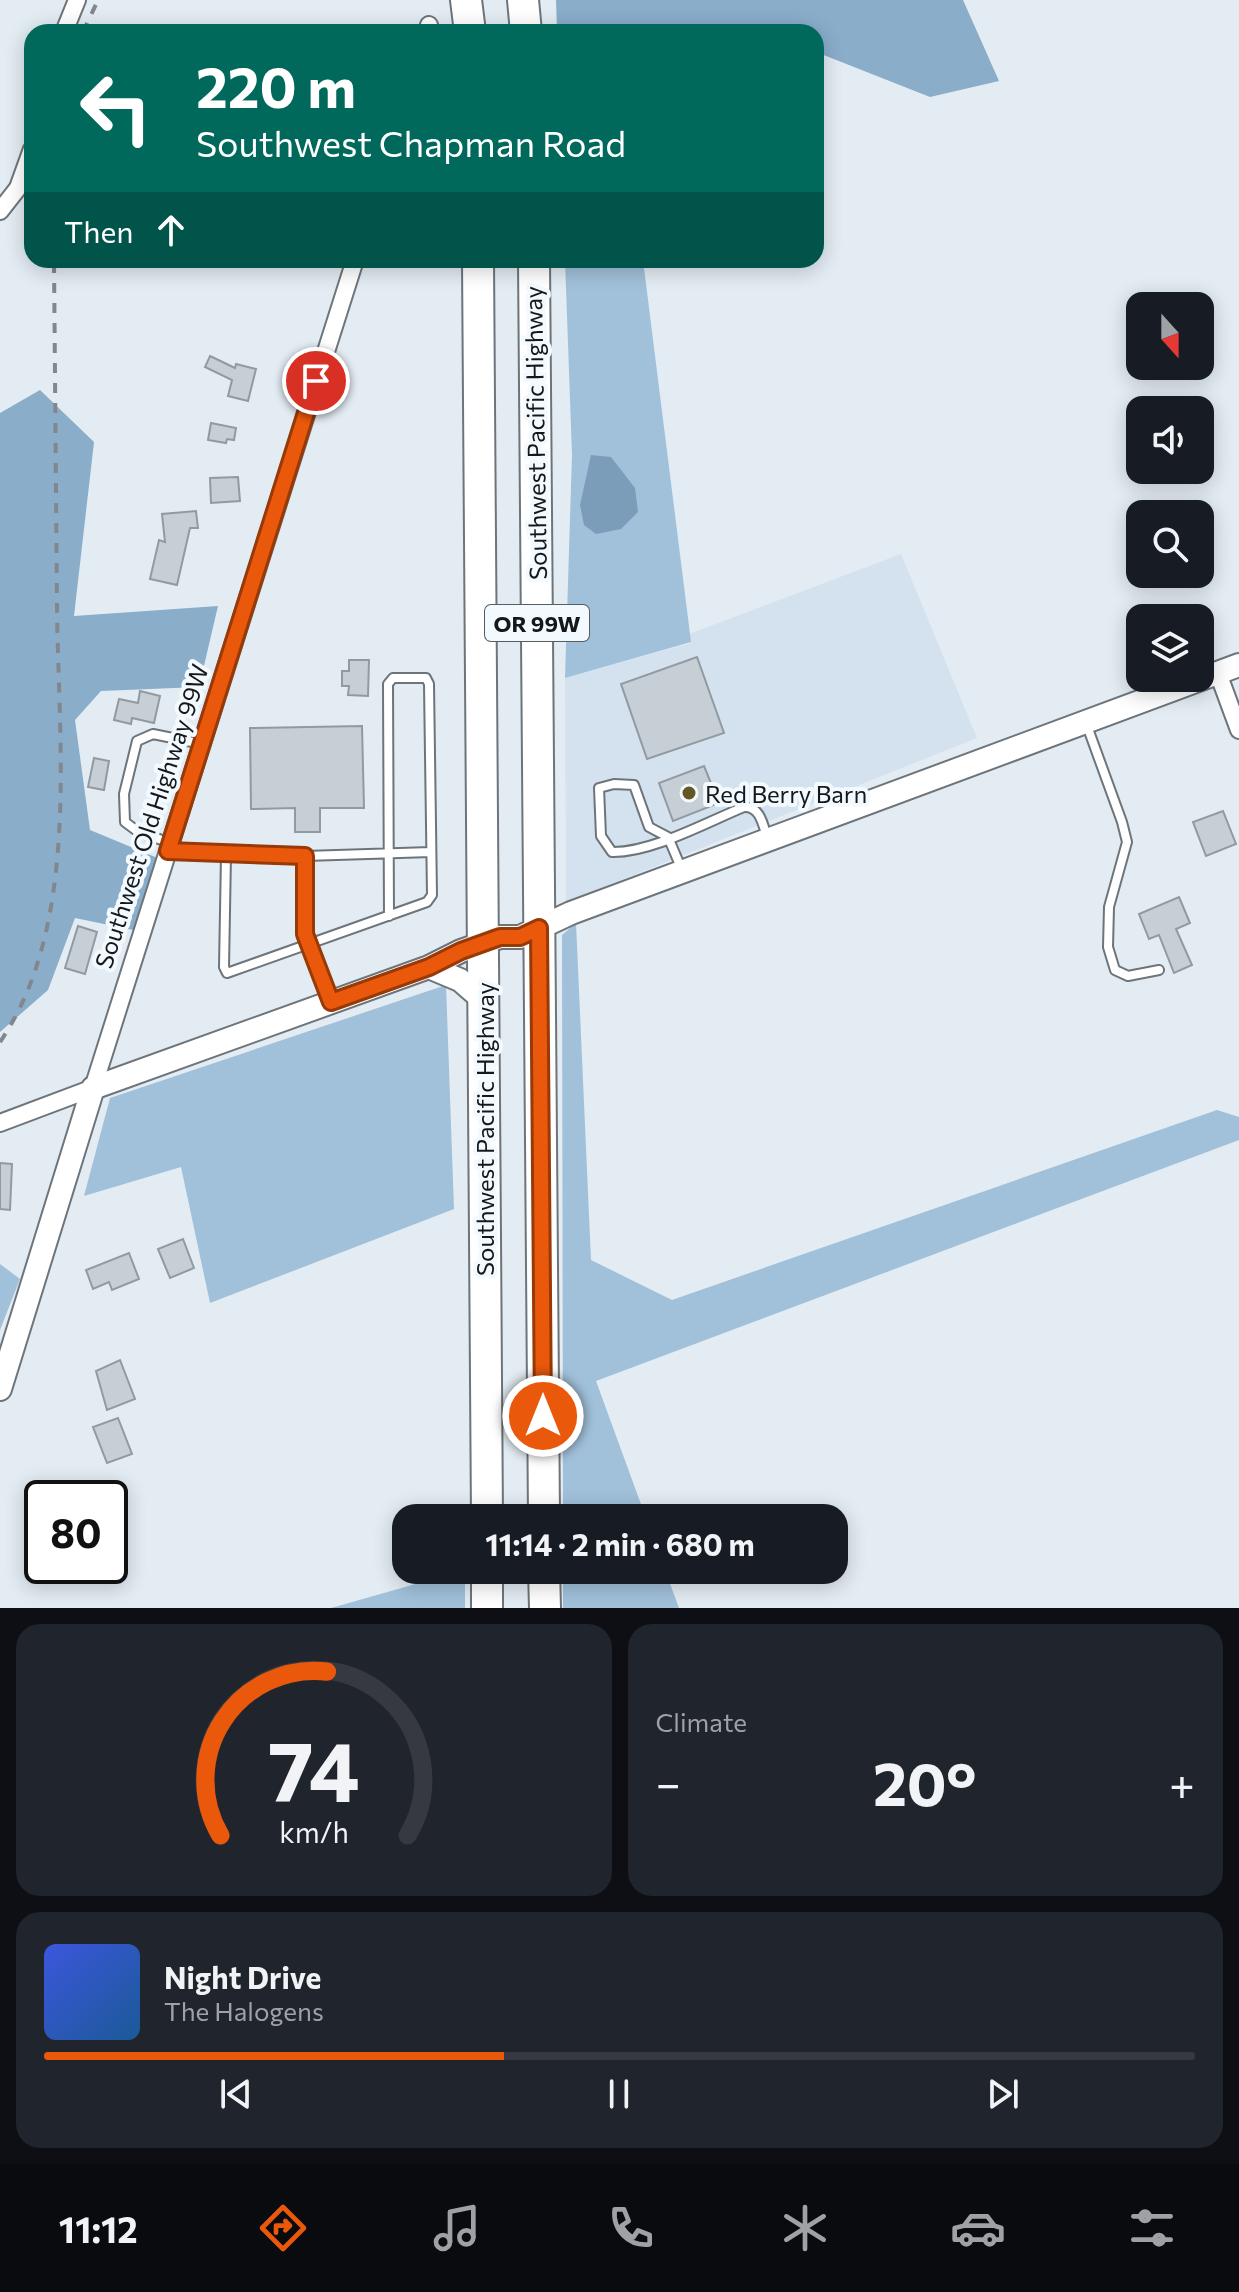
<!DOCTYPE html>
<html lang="en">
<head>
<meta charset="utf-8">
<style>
	body { margin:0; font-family:Commissioner,sans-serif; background:#20242c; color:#f1f3f6; height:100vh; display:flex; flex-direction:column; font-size:30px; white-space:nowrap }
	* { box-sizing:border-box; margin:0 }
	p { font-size:26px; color:#9ea1a6 }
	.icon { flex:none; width:44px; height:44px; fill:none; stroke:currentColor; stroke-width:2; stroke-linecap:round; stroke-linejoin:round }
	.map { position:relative; height:1608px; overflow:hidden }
	.panel { display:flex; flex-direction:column; gap:16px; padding:16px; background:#0d0f14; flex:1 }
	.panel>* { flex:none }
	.hud { position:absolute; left:24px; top:24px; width:800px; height:244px; border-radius:24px; box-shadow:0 4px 20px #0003; background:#00695c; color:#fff; overflow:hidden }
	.needle { width:52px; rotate:159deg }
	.controls { position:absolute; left:1126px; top:292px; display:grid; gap:16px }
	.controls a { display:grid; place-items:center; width:88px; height:88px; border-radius:16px; background:#171b24; box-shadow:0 4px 20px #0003; font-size:40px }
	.speed { position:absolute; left:24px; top:1480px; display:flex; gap:16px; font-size:40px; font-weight:700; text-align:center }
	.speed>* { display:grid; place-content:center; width:104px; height:104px; border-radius:50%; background:#171b24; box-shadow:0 4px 20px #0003; line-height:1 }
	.speed .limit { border:4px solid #111; border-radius:12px; background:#fff; color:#111 }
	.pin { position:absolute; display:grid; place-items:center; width:68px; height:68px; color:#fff; margin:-34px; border:4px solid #fff; border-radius:50%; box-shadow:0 2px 8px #0007 }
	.me { position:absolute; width:88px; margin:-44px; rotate:0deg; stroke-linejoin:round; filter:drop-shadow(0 0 6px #0008) }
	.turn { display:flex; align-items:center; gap:28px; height:168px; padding:0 40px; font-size:36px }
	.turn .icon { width:104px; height:104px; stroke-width:2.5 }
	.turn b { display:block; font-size:56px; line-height:68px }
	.then { display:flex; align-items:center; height:76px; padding:0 40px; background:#0003; gap:16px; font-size:30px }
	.big { font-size:60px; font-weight:700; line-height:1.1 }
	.panel .card { flex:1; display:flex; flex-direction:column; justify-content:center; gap:12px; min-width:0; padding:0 28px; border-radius:24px; background:#20242c }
	.panel .dial { align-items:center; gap:0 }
	.dial svg { height:208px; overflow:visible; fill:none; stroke:#363941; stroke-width:7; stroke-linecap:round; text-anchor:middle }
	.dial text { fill:#f1f3f6; stroke:none }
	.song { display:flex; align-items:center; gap:24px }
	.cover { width:96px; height:96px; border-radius:12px; background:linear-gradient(135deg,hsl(230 70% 55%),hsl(210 70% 35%)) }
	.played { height:8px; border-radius:4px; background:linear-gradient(90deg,#ea580c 40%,#363941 40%) }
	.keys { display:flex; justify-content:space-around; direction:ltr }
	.heat { display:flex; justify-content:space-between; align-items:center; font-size:44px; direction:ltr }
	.panel .tiles { flex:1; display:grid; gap:16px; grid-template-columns:1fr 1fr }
	.card:last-child { grid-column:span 2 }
	.trip { position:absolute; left:392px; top:1504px; width:456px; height:80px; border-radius:24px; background:#171b24; box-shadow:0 4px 20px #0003; font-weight:700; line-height:80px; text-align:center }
	.dock { display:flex; height:128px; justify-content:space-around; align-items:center; background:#090b0e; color:#9ea1a6 }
	.dock .icon { width:56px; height:56px }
	.dock .current { color:#ea580c }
	.dock b { font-size:36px; color:#f1f3f6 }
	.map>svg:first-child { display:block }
</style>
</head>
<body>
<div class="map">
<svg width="1239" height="1608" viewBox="0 0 1239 1608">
	<rect width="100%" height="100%" fill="#e3ecf3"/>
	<!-- built -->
	<path fill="#d3e2ee" d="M901,554L977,738L566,902L565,678L691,643L689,634Z"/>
	<!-- green -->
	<path fill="#a1c0da" d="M565,260H643L691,642L565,678L572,455Z
		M576,923L591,1260L672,1300L1217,1110L1239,1117V1140L596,1381L646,1518H563L562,935Z
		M446,985L454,1209L210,1303L181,1167L84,1196L110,1098Z
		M0,1264L20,1279L0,1330Z
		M465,1570V1608H331Z
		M563,1570H665L679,1608H563Z"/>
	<!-- forest -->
	<path fill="#8aadca" d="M556,0H963L999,81L930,97L816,52V32H557Z
		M40,390L94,442L74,616L218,606L199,687L101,691L75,720L90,830L160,859L138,931L75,918L48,990L0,1032V413Z"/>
	<!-- water -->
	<path fill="#7b9dba" d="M591,455L611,457L635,488L638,512L621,529L596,534L584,525L580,505Z"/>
	<!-- building -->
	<path fill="#c6cfd6" stroke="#929aa1" stroke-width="2" d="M210,356L235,368L236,364L256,369L248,401L228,396L232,380L205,367Z
		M211,423L236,428L234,440L227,439L226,443L208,440Z
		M238,477L240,501L211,503L210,478Z
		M196,511L198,528H190L177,585L150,579L159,540L165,542L162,514Z
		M697,657L724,733L647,759L621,684Z
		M349,660H369L368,696L348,695L349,686H342V671H349Z
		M140,691L160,696L154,723L132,718L131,724L114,720L119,699L138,703Z
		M362,726L364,808H320V832H295V808L251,809L250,728Z
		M94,758L109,761L104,790L88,787Z
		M704,766L719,803L673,821L659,783Z
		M1223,811L1236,844L1206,856L1193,822Z
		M1179,897L1190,923L1176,929L1192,965L1174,973L1159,935L1149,939L1139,914Z
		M78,926L97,932L85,974L65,968Z
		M0,1163L12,1164L10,1210L0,1209Z
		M183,1239L194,1268L170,1278L158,1249Z
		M129,1253L139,1279L112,1290L109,1282L93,1289L86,1270Z
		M120,1360L135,1399L107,1410L96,1371Z
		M118,1418L132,1454L107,1463L93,1427Z"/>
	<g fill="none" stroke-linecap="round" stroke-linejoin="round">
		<!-- lane casing -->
		<g stroke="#6d757b" stroke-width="12">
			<path id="lane" d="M1086,723L1122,822L1127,842L1109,907L1108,947L1115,970L1128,976L1159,970
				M170,843L137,831L125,822L124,794L137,741L153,734L202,744
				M169,851L305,856V934L331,1001
				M226,855L224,967L227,973L427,902L432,895L429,684L426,678H393L388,684L389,916
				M305,856L431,852
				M682,870L668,837L649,827L634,785L614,784L599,788L601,836L612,852C651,853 707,822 744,807C761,806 763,826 768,840"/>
		</g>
		<!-- street casing -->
		<g stroke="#6d757b" stroke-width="20">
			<path id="street" d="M64,32L77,0
				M427,32L429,25
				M0,211L18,188L32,149
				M1218,673L1239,730
				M0,1123L93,1088L355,260"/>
		</g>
		<!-- secondary casing -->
		<g stroke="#6d757b" stroke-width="26">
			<path id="secondary" d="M429,967L460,980L483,1000
				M0,1389L93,1088L429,967L461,951L500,937H520L571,913L1239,665"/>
		</g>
		<!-- highway casing -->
		<g stroke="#6d757b" stroke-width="34">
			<path id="highway" d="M466,0L470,32
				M523,0L526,32
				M478,260L487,1518
				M534,260L544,1518
				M487,1570V1608
				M544,1570L545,1608"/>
		</g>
		<!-- lane -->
		<use href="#lane" stroke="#fff" stroke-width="8"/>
		<!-- street -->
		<use href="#street" stroke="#fff" stroke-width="16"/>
		<!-- secondary -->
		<use href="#secondary" stroke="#fff" stroke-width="22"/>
		<!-- highway -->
		<use href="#highway" stroke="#fff" stroke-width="30"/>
		<!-- rail -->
		<path stroke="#81878c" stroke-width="4" stroke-dasharray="10 10" stroke-linecap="butt" d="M83,32L98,0
			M0,1042C81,924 58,742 57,605C56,490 55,375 54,260"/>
	</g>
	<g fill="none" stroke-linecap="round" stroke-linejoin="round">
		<!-- route casing -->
		<g stroke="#983908" stroke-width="20">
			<path id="route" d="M316,381L168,851L305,856V934L331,1002L429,967L461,951L500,937H520L539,928L543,1416"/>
		</g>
		<!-- route -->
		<use href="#route" stroke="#ea580c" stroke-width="14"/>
	</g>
	<!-- markers -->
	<circle fill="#645724" stroke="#f2f9ff" stroke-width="3" cx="689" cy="793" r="8"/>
	<g text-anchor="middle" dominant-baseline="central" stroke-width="8" stroke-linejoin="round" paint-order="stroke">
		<!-- shield labels -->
		<rect fill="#f2f9ff" stroke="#575c5f" stroke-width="2" x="485" y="605" width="104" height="36" rx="6"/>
		<g font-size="22" font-weight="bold" fill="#15181a">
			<text x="537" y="623">OR 99W</text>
		</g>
		<!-- street labels -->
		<g font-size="24" fill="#15181a" stroke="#f2f9ff">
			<text transform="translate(535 433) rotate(-91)">Southwest Pacific Highway</text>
			<text transform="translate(151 816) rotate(-72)">Southwest Old Highway 99W</text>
			<text transform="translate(484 1129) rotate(-90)">Southwest Pacific Highway</text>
		</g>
		<!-- poi labels -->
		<g font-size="24" fill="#15181a" stroke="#f2f9ff" text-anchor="start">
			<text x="705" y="793">Red Berry Barn</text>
		</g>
	</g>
</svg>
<div class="controls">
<a><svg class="needle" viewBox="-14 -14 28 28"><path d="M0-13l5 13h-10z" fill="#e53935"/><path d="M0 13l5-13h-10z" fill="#9ea1a6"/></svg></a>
<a><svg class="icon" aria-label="sound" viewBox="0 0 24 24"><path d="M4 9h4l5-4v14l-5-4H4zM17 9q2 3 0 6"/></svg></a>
<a><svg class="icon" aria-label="search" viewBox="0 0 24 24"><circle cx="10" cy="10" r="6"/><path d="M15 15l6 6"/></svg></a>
<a><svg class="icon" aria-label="layers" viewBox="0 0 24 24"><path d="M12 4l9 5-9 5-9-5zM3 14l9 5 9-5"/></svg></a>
</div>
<div class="speed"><div class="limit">80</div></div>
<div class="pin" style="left:316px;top:381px;background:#d93025"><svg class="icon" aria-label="arrive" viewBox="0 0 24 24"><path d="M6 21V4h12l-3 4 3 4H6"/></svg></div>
<svg class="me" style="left:543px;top:1416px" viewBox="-20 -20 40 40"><circle r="17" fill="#ea580c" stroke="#fff" stroke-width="3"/><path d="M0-11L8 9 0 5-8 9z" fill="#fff"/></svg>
<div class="trip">11:14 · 2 min · 680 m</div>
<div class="hud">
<div class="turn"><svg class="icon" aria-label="left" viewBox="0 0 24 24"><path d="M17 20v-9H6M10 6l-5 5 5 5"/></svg><div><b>220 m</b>Southwest Chapman Road</div></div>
<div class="then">Then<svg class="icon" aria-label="ahead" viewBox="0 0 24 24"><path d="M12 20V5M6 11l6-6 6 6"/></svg></div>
</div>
</div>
<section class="panel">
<div class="tiles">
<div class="card dial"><svg viewBox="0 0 100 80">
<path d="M14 69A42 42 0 1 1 86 69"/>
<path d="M14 69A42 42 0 0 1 55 6" stroke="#ea580c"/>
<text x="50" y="56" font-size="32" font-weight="700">74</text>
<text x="50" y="72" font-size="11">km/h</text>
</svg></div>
<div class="card"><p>Climate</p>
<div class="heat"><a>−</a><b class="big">20°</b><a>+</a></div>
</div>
<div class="card">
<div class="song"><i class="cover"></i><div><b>Night Drive</b><p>The Halogens</p></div></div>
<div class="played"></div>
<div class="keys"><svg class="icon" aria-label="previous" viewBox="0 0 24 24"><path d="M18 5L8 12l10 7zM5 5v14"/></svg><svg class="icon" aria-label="pause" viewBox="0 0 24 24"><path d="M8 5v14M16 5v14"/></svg><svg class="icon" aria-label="next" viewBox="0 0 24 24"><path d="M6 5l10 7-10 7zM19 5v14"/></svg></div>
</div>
</div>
</section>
<nav class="dock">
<b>11:12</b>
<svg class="icon current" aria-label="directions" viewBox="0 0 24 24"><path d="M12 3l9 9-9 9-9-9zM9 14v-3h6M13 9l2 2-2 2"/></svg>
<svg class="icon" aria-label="music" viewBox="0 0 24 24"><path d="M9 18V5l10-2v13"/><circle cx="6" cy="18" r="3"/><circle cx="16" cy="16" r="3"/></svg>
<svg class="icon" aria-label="phone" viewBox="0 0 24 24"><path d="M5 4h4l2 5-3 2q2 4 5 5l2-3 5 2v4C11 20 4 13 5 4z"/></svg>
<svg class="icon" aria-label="climate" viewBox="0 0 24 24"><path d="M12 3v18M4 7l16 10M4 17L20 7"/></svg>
<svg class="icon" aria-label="car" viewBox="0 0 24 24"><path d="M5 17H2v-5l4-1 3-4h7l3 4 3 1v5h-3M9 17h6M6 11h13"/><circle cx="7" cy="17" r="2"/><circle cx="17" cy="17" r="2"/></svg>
<svg class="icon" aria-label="filters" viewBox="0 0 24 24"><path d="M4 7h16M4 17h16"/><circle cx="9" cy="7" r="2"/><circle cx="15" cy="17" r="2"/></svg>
</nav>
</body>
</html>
